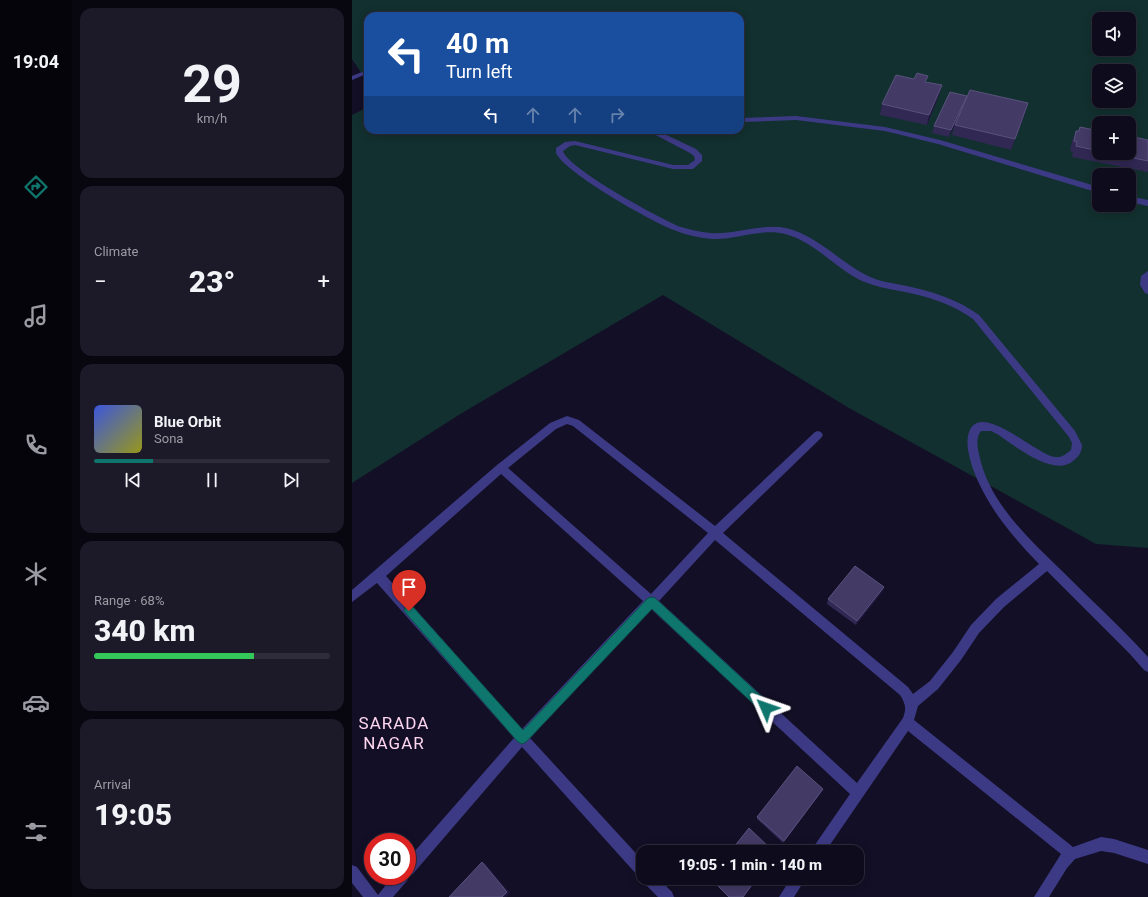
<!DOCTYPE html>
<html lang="en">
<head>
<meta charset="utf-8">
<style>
	body { margin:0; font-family:Roboto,sans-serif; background:#1c1929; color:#f1f3f6; height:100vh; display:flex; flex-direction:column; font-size:15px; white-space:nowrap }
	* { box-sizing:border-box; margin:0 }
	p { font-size:13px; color:#9b9ba3 }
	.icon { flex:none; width:22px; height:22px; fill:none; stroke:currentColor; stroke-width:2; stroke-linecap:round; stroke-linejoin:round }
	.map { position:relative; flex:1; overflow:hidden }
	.side { display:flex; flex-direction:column; gap:8px; padding:8px; background:#08060f; width:280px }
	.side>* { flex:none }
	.hud { position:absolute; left:12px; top:12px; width:380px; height:122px; border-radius:12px; box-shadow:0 2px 10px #0003,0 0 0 1px #2e2b3b; background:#1a4fa0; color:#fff; overflow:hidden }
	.fabs { position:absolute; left:740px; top:12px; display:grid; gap:8px }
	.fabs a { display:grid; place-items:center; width:44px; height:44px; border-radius:8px; background:#0e0b1c; box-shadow:0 2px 10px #0003,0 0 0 1px #2e2b3b; font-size:20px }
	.speed { position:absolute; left:12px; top:833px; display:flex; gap:8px; font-size:20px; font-weight:700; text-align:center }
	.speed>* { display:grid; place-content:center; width:52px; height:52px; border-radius:50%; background:#0e0b1c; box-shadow:0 2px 10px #0003,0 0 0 1px #2e2b3b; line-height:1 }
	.speed .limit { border:6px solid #d22; background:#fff; color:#111 }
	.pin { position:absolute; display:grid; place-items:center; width:34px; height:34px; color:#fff; margin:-41px -17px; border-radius:50% 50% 50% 0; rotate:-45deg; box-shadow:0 0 4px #0007 }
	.pin .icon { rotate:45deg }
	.me { position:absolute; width:44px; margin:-22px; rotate:313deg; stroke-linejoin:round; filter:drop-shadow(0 0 3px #0008) }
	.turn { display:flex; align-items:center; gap:14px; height:84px; padding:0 16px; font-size:18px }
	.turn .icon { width:52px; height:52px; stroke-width:2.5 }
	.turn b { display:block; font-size:28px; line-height:34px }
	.lanes { display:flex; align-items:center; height:38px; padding:0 16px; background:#0003; justify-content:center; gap:20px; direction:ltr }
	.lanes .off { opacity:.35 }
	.big { font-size:30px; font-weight:800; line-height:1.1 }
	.side .card { flex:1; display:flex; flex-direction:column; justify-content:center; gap:6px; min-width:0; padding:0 14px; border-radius:12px; background:#1c1929 }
	.side .dial { align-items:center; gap:0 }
	.dial b { font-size:52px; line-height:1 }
	.song { display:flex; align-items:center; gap:12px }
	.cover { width:48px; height:48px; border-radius:6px; background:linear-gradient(135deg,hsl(230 70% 55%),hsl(60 70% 35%)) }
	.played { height:4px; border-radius:2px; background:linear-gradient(90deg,#0f766e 25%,#2e2b3b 25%) }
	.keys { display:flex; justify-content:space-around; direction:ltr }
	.heat { display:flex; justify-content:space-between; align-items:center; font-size:22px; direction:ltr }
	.charge { height:6px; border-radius:3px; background:linear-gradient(90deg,#34c759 68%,#2e2b3b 0) }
	.trip { position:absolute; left:284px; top:845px; width:228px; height:40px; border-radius:12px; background:#0e0b1c; box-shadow:0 2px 10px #0003,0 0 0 1px #2e2b3b; font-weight:800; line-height:40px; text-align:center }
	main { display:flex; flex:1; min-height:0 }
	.tab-bar { display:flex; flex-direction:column; width:72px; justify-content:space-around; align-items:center; background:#06040b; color:#9b9ba3 }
	.tab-bar .icon { width:28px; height:28px }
	.tab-bar .active { color:#0f766e }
	.tab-bar b { font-size:18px; color:#f1f3f6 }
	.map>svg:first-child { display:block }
</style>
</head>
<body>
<main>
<nav class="tab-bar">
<b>19:04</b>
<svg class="icon active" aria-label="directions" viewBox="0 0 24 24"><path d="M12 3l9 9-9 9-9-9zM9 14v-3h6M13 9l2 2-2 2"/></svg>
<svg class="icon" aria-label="music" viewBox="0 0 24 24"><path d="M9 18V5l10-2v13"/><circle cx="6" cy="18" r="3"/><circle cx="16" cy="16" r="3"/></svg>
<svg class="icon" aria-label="phone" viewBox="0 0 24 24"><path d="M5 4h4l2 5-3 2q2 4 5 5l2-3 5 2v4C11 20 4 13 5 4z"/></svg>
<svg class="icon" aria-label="climate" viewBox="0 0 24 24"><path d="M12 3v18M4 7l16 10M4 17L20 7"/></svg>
<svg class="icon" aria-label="car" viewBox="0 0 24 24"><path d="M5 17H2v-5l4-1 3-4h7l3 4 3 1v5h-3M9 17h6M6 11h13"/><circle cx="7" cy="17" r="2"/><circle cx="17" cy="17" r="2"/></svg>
<svg class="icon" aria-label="filters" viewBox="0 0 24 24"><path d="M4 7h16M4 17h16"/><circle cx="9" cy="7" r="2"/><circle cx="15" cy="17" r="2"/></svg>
</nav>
<section class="side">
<div class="card dial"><b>29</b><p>km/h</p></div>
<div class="card"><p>Climate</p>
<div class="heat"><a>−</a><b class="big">23°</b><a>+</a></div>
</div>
<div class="card">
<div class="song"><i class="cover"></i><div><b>Blue Orbit</b><p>Sona</p></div></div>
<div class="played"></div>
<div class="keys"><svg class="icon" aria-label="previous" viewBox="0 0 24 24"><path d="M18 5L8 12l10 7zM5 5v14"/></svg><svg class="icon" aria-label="pause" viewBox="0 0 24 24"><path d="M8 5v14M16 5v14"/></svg><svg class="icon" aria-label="next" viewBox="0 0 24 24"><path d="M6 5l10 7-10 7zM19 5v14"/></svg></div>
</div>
<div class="card"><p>Range · 68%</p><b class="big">340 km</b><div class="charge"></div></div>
<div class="card"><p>Arrival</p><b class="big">19:05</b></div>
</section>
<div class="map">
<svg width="796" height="897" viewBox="0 0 796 897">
	<rect width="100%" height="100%" fill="#130f26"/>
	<!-- green -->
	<path fill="#12302f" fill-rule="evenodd" d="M0,0H796V548L744,544L497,408L311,295L110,413L0,483V115L16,107V130H388V16H16V83L0,59ZM747,19H777V49H747ZM747,71H777V101H747ZM747,123H777V153H747ZM747,175H777V205H747Z"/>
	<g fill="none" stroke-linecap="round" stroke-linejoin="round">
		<!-- minor -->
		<path fill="#3d3a85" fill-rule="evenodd" d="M10,72L12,73V75L0,80V76Z
			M444,116L533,127L588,140L747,187V193L586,144L533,131L444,120L388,122V118Z
			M294,130H304L344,149L350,155V161L341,169H321L223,145L218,146L211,151C215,168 310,220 329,227C339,230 348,232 358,233C383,235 409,223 434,228C464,235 487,261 514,275C527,282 541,283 555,286C581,292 605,299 627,315L723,431L730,445C730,453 726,457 721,461C701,478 661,444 645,434L639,431H629C624,437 625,446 627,454C636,501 675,537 708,569C737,598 768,626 796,657V672L792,670L777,653L695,571L652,607L627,633L609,660L586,689L566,706L562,720L721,847L749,837L762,839L796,850V864L762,853L749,851L723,859L715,868L697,897H682L709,854L556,731L473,852H458L498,794L299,609L178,738L291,861V878H306L320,892L322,897H306L292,883L290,877L286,876L170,747L60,875L57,876L55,881L41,897H11L0,883V865L5,867L26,895L41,876H55V860L162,738L25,583L0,602V590L145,465L198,423L215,416L227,420L363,526L463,432L466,431L469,432L471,435L469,438L371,533L556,687L561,694L578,681L601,652L619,625L644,599L687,564C660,536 635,507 621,469C618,459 614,447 616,436C624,396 684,455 703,457C710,458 714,454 719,450L720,443L717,437L621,319C599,303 574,296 548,291C535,289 523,286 510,281C483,268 463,242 433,234C410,228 384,240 361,239C348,238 334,235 322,230C300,222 213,173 204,153V148L213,142L223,141L321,165H336L343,160L342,156L338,153ZM215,424L221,426L356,533L299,594L156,468L204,429ZM149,474L291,601L170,729L34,576ZM363,540L548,695C553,703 555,708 551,718L505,783L307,601Z
			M777,196L796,200V206L777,202Z
			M796,271V294L793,293L788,285L789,276Z
			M439,878H454L442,897H427Z"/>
	</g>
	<!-- wall -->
	<path fill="#312854" d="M575,82L590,85L587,95L575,125L528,115L530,104Z
		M614,100L673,114L659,150L600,135L603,124L597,137L580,133L582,126Z
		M728,127L747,131V153H777L796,140V172L720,157L721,152L718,151L720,141L724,131H726Z
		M532,587L530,592L504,625L475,604L476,599Z
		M470,791L431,843L405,819V817Z
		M358,878L392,897H377Z"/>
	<!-- shaded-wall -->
	<path fill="#1d163a" d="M590,85L587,95L575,125L577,115Z
		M615,96L613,103L597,137L599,130Z
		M676,103L673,114L659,150L663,139Z
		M532,587L530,592L504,625L505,621Z
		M471,789L470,791L431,843L432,841Z
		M130,862L134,864L158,893L154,897H150Z
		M405,878H406L392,897H391Z"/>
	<!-- building -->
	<path fill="#433a66" stroke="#5a527e" d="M565,73L576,76L573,82L590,85L577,115L530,104L544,75L562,79Z
		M618,90L676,103L663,139L603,125Z
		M598,92L615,96L599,130L582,126Z
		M728,127L747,131V151L724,146L725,142L722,141L724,131H727Z
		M777,136L796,140V161L757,153H777Z
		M503,566L532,587L505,621L476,599Z
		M445,766L471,789L432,841L405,817Z
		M397,828L422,852H378Z
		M130,862L155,892L150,897H97Z
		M358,878H405L391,897H377Z"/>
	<!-- route -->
	<path fill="#0f766e" stroke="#0a4d48" d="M300,597L303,598L418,704L420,708L418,712L414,714L410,712L300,609L174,742L170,744L166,742L52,611L53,607L57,606L61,607L171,730L296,598Z"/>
	<g text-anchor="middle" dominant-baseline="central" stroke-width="4" stroke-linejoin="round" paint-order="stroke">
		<!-- near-neighbourhood labels -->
		<g font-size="17" letter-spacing="1" fill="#ffd6f0" stroke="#130f26">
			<text x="42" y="723">SARADA<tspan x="42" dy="20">NAGAR</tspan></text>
		</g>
	</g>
</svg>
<div class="fabs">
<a><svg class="icon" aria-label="sound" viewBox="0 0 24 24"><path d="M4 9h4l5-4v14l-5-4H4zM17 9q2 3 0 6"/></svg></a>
<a><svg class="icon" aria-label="layers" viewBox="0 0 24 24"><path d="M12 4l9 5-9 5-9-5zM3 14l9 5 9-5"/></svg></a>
<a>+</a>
<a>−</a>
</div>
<div class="speed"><div class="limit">30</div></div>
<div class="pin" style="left:57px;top:611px;background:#d93025"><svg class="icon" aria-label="arrive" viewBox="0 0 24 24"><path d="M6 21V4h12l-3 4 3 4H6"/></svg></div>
<svg class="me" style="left:414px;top:708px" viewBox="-20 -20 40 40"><path d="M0-17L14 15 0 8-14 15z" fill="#0f766e" stroke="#fff" stroke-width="4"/></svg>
<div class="trip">19:05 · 1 min · 140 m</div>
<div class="hud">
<div class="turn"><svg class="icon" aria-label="left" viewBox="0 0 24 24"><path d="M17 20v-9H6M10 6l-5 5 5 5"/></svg><div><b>40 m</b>Turn left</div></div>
<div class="lanes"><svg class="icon" aria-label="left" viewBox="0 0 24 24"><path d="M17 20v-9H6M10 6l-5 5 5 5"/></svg><svg class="icon off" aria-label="ahead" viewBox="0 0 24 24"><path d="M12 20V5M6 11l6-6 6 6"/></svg><svg class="icon off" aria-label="ahead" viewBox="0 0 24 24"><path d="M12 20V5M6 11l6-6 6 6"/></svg><svg class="icon off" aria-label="right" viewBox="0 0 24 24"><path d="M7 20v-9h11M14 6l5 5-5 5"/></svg></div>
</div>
</div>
</main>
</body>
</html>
